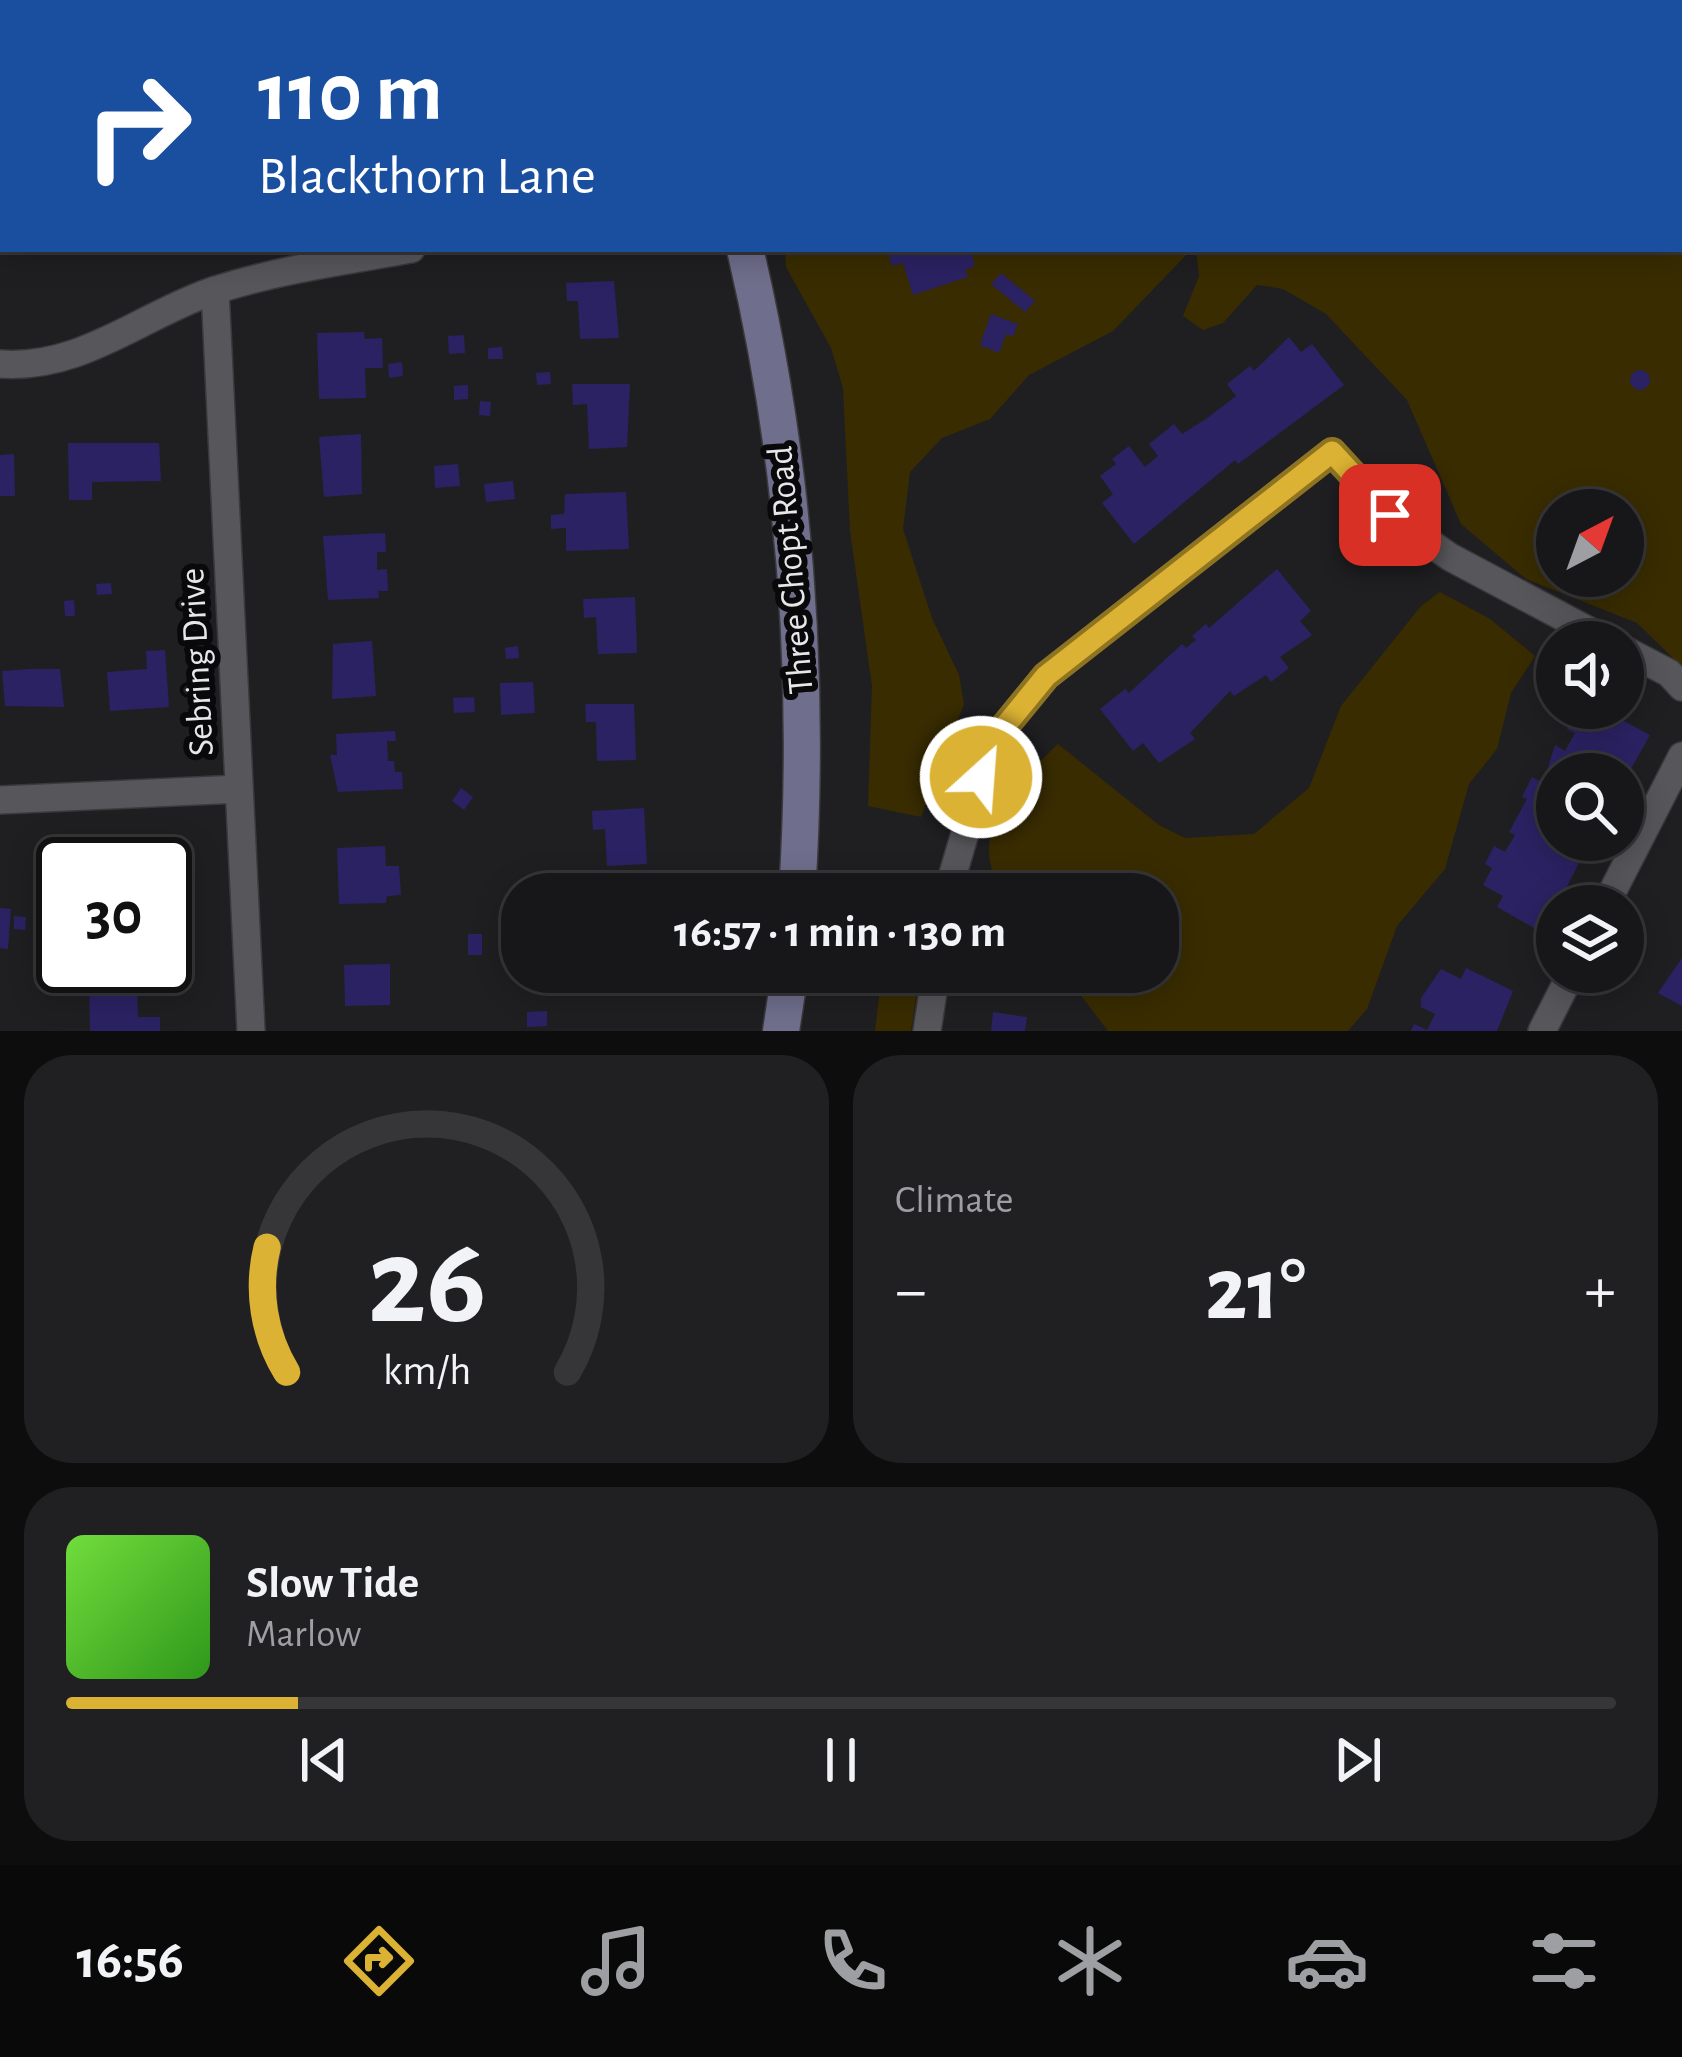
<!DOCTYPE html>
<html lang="en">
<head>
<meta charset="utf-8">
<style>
	body { margin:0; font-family:"Alegreya Sans",sans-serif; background:#202023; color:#f1f3f6; height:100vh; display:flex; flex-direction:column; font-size:45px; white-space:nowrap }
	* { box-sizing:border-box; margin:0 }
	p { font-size:39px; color:#9e9fa2 }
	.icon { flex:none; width:66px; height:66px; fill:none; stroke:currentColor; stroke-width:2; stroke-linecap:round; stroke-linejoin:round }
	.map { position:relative; height:1031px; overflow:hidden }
	.panel { display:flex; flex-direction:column; gap:24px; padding:24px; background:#0d0d0e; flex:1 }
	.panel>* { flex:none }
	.top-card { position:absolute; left:0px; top:0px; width:1683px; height:252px; box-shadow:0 6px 30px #0003,0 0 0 3px #363639; background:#1a4fa0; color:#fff; overflow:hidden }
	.needle { width:78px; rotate:41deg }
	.tools { position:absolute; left:1536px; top:489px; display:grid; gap:24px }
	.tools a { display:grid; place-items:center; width:108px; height:108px; border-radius:50%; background:#17171a; box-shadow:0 6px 30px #0003,0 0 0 3px #363639; font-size:60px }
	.speed { position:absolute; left:36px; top:837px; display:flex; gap:24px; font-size:60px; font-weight:700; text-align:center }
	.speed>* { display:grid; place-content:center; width:156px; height:156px; border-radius:50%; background:#17171a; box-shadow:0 6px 30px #0003,0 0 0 3px #363639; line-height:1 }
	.speed .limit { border:6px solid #111; border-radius:18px; background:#fff; color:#111 }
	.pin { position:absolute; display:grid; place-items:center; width:102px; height:102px; color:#fff; margin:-51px; border-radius:24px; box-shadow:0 6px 18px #0006 }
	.me { position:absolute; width:132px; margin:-66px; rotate:26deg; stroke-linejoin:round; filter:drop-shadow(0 0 9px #0008) }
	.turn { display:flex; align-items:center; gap:42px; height:252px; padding:0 60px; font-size:54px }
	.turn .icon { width:156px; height:156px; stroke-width:2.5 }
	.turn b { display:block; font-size:84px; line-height:102px }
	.big { font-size:90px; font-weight:700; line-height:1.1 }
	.panel .widget { flex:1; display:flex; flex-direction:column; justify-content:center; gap:18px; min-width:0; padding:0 42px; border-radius:48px; background:#202023 }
	.panel .dial { align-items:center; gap:0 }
	.dial svg { height:312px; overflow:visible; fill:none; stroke:#363639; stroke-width:7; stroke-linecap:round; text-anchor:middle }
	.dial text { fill:#f1f3f6; stroke:none }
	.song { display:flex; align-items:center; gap:36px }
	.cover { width:144px; height:144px; border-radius:18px; background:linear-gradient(135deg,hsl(100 70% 55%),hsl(110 70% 35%)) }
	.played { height:12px; border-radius:6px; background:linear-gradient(90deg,#dbb233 15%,#363639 15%) }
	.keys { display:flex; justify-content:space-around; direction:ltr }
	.heat { display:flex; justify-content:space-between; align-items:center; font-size:66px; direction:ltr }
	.panel .tiles { flex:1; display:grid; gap:24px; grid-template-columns:1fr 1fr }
	.widget:last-child { grid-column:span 2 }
	.trip { position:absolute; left:501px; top:873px; width:678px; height:120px; border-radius:48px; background:#17171a; box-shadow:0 6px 30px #0003,0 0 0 3px #363639; font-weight:700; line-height:120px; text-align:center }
	.tab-bar { display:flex; height:192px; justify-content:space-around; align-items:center; background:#09090a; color:#9e9fa2 }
	.tab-bar .icon { width:84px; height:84px }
	.tab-bar .on { color:#dbb233 }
	.tab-bar b { font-size:54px; color:#f1f3f6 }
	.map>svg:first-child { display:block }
</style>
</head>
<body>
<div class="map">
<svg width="1682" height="1031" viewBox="0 0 1682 1031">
	<rect width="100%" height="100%" fill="#1f1f22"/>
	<!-- green -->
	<path fill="#392c01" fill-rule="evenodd" d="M1436,0H1682V667L1637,623L1526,579L1461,524L1407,400L1326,314L1283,289L1257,285L1223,323L1203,330L1183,316L1199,276L1196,249H1680V3H1432ZM1557,510H1623V576H1557Z
		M785,249H1192L1113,331L1029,375L990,419L942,438L910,472L903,529L932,618L959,675L964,704L921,817L868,806L872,686L850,531L843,388L831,348L786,267Z
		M1440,592L1490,619L1535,656L1511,693L1497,749L1469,784L1445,869L1397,926L1367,1009L1348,1031H1108L1063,972H1158V894H1004C962,832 1017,784 1058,744L1159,825L1185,838L1254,834L1309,788L1341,706L1421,606Z
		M882,972H920L911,1031H875Z"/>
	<!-- building -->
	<path fill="#2b2263" d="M887,249H970L975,266L965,270L968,277L913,295L903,263L892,266Z
		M1001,273L1035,301L1025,312L991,284Z
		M614,281L619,338L580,339L578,301H567L566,283Z
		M991,314L1018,324L1013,337L1006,334L999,353L980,345Z
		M364,332L365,339L382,338L383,368H365L366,398L319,399L317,333Z
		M464,335L465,353L449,354L448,336Z
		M1289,337L1301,352L1312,344L1344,385L1238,464L1235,460L1134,544L1102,503L1113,494L1100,476L1116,464L1112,459L1129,446L1145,467L1158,456L1149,444L1174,424L1182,434L1206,419L1236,396L1227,384L1250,366L1254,371Z
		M502,347L503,359H488V348Z
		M402,362L403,376L389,378L388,364Z
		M1630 380a10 10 0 1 1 20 0a10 10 0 1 1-20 0Z
		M550,372L551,384L537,385L536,373Z
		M572,384H630L627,447L589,449L587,404L573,405Z
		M468,385V399L454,400V386Z
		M480,401L491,402L490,416L479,415Z
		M361,434L362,494L324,497L319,437Z
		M68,443H159L161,481L92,482V500H69Z
		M14,454L15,496H0V455Z
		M458,464L460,486L435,488L434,466Z
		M513,481L515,499L486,502L484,484Z
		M626,492L629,549L566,551V528L551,529V515L564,514L565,494Z
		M385,533L386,552H377V570L387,569L388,591H378L379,598L328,600L323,536Z
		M1277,569L1311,611L1300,621L1312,635L1280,657L1289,668L1271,682L1266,675L1234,696L1230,691L1190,733L1195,739L1159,763L1143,743L1133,751L1100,709L1125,689L1129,693L1182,644L1186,648L1196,640L1192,636L1206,624L1209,628Z
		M111,583L112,594L97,595L96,584Z
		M635,597L637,653L598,654L596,617L584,618L583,599Z
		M74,600L75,616H65L64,601Z
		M372,641L376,696L332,699L333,644Z
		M518,646L519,658L506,659L505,648Z
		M165,650L169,707L110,711L107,672L147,669L146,651Z
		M30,669H60L64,707L5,706L2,671Z
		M533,682L535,713L501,715L500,683Z
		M474,697L475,712L454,713L453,698Z
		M585,704H634L636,760L597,761L596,722H586Z
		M1602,709L1650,735L1623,783V774H1557V840H1591L1543,933L1497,907L1503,896L1483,885L1492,868L1485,864L1494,846L1505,852L1515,835L1509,832L1527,799L1522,797L1532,777L1543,783L1555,745L1565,751L1575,733L1567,729L1576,713L1594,724Z
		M395,731L396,741H387L388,761H394L395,772H402L403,789L338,792L330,755H337L336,734Z
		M461,788L473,797L464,810L452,801Z
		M644,808L647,864L607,866L605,829L593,830L592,811Z
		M385,846L386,866H399L401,895L387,896L386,903L339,904L337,848Z
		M505,898H522V935L504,934Z
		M0,908L11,909L8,949L0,948Z
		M14,916L26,917L25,930L14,929Z
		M42,921L54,923L52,936L41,934Z
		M468,934H482V955H468Z
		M1682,958V1006L1658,993Z
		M390,964V1005L345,1006L344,965Z
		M1466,968L1513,991L1497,1031H1411L1414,1024L1427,1030L1435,1014L1421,1007V998L1441,969L1461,979Z
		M137,981L138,1017H160V1031H90L89,982Z
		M547,1011V1026L527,1027V1012Z
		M993,1012L1027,1017L1025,1031H991Z"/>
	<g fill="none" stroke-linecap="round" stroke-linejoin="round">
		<!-- street casing -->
		<g stroke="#3a3a3d" stroke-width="30">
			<path id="street" d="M1026,3V0
				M215,290L251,1031
				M0,364C80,370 139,317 210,292C275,270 344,261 411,249
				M1623,649L1669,673L1682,687
				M0,800L239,789
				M797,888L843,894
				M947,894L992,742L1046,676L1332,452L1390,515L1450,557L1610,642
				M1605,906L1682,756
				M927,1031L936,972
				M1542,1031L1572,972"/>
		</g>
		<!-- secondary casing -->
		<g stroke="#3a3a3d" stroke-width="39">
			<path id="secondary" d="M670,0V3
				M745,249C795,461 811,677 797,894
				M781,1031L790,972"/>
		</g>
		<!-- street -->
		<use href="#street" stroke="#57575b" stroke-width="27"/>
		<!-- secondary -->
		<use href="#secondary" stroke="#6f6e8c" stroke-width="36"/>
	</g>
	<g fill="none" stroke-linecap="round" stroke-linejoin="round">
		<!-- route casing -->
		<g stroke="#8e7421" stroke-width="30">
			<path id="route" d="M981,777L992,742L1046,676L1332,452L1390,515"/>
		</g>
		<!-- route -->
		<use href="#route" stroke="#dbb233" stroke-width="21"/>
	</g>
	<g text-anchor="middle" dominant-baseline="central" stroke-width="12" stroke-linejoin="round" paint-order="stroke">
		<!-- street labels -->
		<g font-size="36" fill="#e7e7e9" stroke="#09090b">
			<text transform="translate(791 570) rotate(-95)">Three Chopt Road</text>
			<text transform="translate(197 662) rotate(-93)">Sebring Drive</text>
		</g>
	</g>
</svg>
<div class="tools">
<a><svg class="needle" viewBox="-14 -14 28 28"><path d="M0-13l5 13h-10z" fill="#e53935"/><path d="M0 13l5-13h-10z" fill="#9e9fa2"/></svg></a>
<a><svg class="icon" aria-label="sound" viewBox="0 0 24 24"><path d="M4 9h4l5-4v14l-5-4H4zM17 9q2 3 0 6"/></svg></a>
<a><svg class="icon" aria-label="search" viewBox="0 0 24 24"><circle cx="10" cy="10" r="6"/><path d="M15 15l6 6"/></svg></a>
<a><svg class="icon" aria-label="layers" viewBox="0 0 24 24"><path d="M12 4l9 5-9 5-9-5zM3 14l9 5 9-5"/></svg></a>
</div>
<div class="speed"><div class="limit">30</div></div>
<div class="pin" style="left:1390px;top:515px;background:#d93025"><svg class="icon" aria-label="arrive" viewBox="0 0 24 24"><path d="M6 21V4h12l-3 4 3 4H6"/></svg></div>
<svg class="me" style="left:981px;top:777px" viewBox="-20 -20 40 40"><circle r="17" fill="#dbb233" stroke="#fff" stroke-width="3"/><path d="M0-11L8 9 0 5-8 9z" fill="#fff"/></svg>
<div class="trip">16:57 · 1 min · 130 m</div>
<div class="top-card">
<div class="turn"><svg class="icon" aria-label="right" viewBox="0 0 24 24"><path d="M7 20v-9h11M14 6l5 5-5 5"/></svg><div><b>110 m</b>Blackthorn Lane</div></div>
</div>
</div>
<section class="panel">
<div class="tiles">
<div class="widget dial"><svg viewBox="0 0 100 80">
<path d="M14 69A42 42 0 1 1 86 69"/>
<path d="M14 69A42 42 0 0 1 9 37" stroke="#dbb233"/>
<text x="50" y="56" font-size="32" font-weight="700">26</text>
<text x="50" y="72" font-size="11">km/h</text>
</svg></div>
<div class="widget"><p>Climate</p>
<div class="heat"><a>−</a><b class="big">21°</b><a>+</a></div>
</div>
<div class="widget">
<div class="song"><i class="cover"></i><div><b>Slow Tide</b><p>Marlow</p></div></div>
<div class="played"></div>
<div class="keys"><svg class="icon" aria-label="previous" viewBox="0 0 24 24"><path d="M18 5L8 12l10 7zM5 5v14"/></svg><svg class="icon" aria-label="pause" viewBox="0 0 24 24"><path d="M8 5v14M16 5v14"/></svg><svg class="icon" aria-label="next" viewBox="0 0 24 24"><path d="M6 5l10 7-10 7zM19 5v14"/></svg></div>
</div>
</div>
</section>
<nav class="tab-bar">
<b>16:56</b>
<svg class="icon on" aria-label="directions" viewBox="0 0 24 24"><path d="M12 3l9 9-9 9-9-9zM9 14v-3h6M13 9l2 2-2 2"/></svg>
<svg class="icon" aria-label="music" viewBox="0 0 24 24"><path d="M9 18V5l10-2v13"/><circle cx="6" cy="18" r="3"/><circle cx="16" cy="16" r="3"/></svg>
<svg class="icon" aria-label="phone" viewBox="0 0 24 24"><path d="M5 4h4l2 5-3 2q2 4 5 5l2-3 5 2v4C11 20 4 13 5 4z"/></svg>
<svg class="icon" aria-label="climate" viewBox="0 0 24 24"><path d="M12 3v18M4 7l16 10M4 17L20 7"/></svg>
<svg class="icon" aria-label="car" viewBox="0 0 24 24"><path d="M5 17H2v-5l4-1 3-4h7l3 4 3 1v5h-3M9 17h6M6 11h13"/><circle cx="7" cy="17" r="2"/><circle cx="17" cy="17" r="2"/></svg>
<svg class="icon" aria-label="filters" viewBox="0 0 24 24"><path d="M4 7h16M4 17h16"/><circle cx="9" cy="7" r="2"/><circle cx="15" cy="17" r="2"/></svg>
</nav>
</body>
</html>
